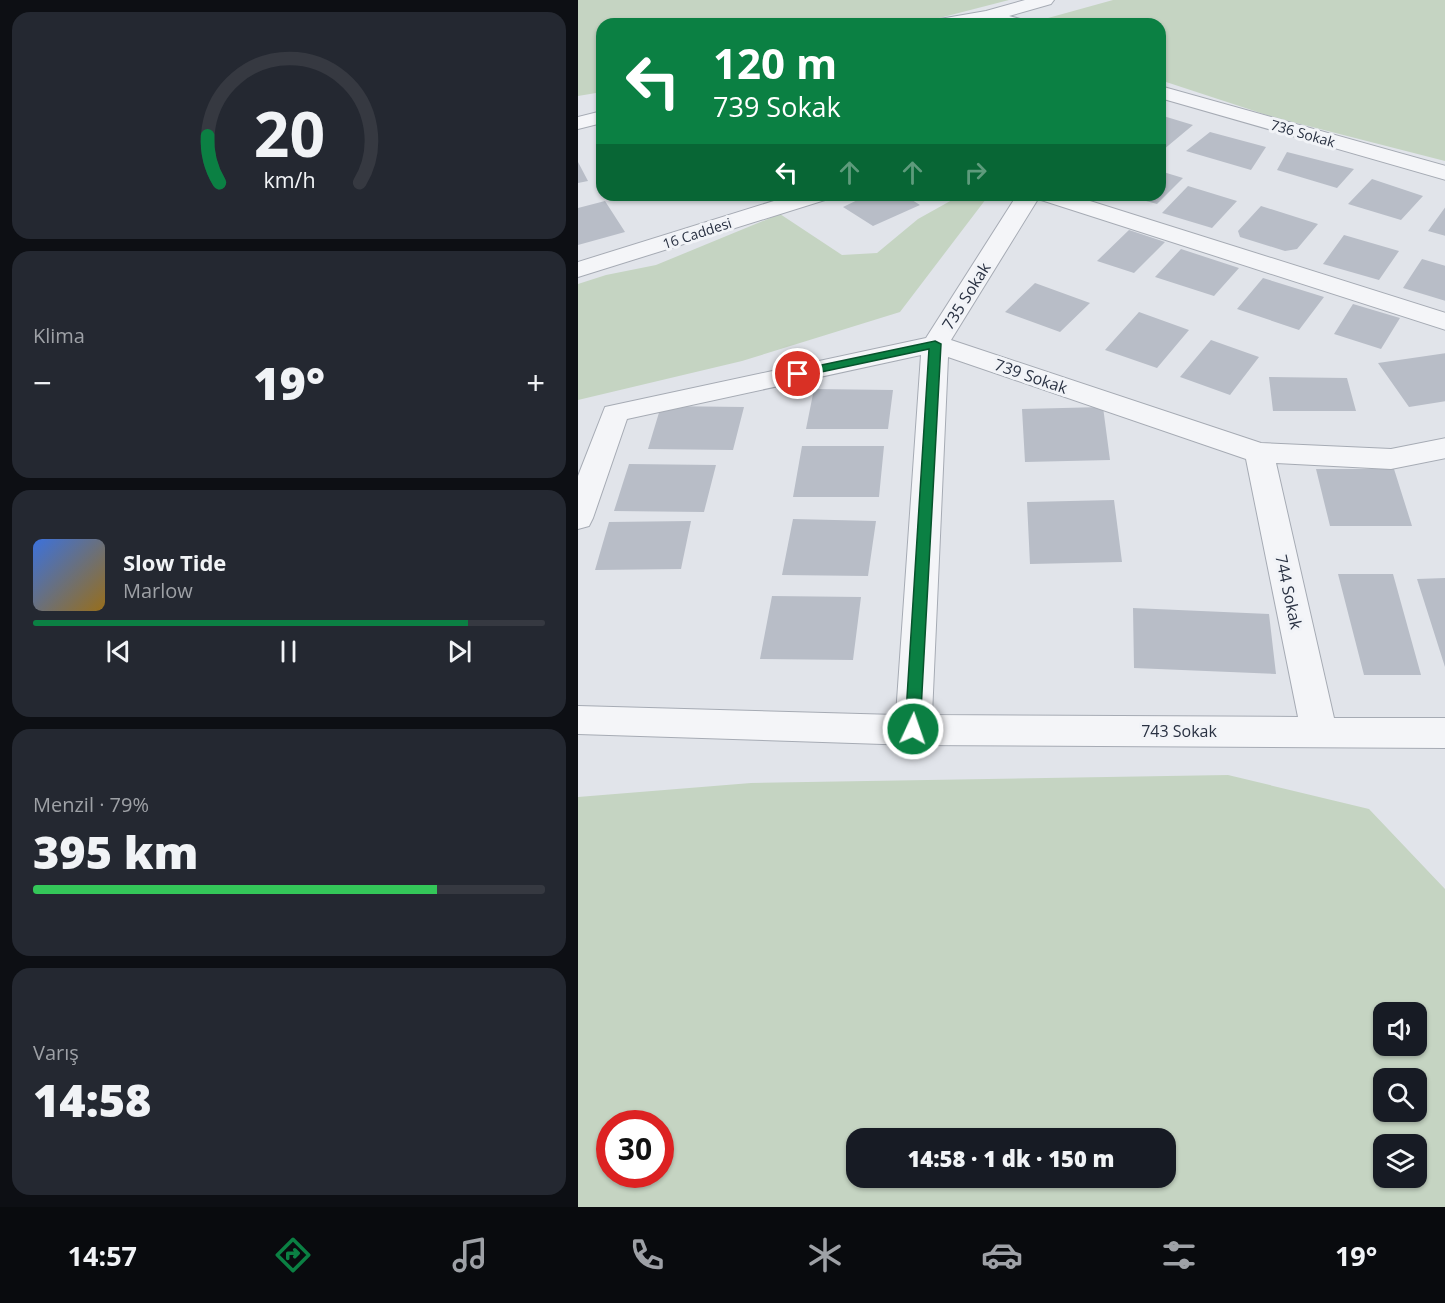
<!DOCTYPE html>
<html lang="tr">
<head>
<meta charset="utf-8">
<style>
	body { margin:0; font-family:"Open Sans",sans-serif; background:#242831; color:#f1f3f6; height:100vh; display:flex; flex-direction:column; font-size:22px; white-space:nowrap }
	* { box-sizing:border-box; margin:0 }
	p { font-size:20px; color:#9ea1a6 }
	.icon { flex:none; width:33px; height:33px; fill:none; stroke:currentColor; stroke-width:2; stroke-linecap:round; stroke-linejoin:round }
	.map { position:relative; flex:1; overflow:hidden }
	.details { display:flex; flex-direction:column; gap:12px; padding:12px; background:#0d0f14; width:578px }
	.details>* { flex:none }
	.hud { position:absolute; left:18px; top:18px; width:570px; height:183px; border-radius:18px; box-shadow:0 2px 4px #0004; background:#0b8043; color:#fff; overflow:hidden }
	.buttons { position:absolute; left:795px; top:1002px; display:grid; gap:12px }
	.buttons a { display:grid; place-items:center; width:54px; height:54px; border-radius:12px; background:#171b24; box-shadow:0 2px 4px #0004; font-size:30px }
	.speed { position:absolute; left:18px; top:1110px; display:flex; gap:12px; font-size:30px; font-weight:700; text-align:center }
	.speed>* { display:grid; place-content:center; width:78px; height:78px; border-radius:50%; background:#171b24; box-shadow:0 2px 4px #0004; line-height:1 }
	.speed .limit { border:9px solid #d22; background:#fff; color:#111 }
	.pin { position:absolute; display:grid; place-items:center; width:51px; height:51px; color:#fff; margin:-26px; border:3px solid #fff; border-radius:50%; box-shadow:0 2px 6px #0007 }
	.me { position:absolute; width:66px; margin:-33px; rotate:3deg; stroke-linejoin:round; filter:drop-shadow(0 0 4px #0008) }
	.turn { display:flex; align-items:center; gap:21px; height:126px; padding:0 18px; font-size:27px }
	.turn .icon { width:78px; height:78px; stroke-width:2.5 }
	.turn b { display:block; font-size:42px; line-height:51px }
	.lanes { display:flex; align-items:center; height:57px; padding:0 18px; background:#0003; justify-content:center; gap:30px; direction:ltr }
	.lanes .off { opacity:.35 }
	.big { font-size:45px; font-weight:800; line-height:1.1 }
	.details .tile { flex:1; display:flex; flex-direction:column; justify-content:center; gap:9px; min-width:0; padding:0 21px; border-radius:18px; background:#242831 }
	.details .dial { align-items:center; gap:0 }
	.dial svg { height:156px; overflow:visible; fill:none; stroke:#363941; stroke-width:7; stroke-linecap:round; text-anchor:middle }
	.dial text { fill:#f1f3f6; stroke:none }
	.song { display:flex; align-items:center; gap:18px }
	.cover { width:72px; height:72px; border-radius:9px; background:linear-gradient(135deg,hsl(220 70% 55%),hsl(40 70% 35%)) }
	.played { height:6px; border-radius:3px; background:linear-gradient(90deg,#0b8043 85%,#363941 85%) }
	.keys { display:flex; justify-content:space-around; direction:ltr }
	.heat { display:flex; justify-content:space-between; align-items:center; font-size:33px; direction:ltr }
	.charge { height:9px; border-radius:4px; background:linear-gradient(90deg,#34c759 79%,#363941 0) }
	.trip { position:absolute; left:268px; top:1128px; width:330px; height:60px; border-radius:18px; background:#171b24; box-shadow:0 2px 4px #0004; font-weight:800; line-height:60px; text-align:center }
	.tabs { display:flex; height:96px; justify-content:space-around; align-items:center; background:#090b0e; color:#9ea1a6 }
	.tabs .icon { width:42px; height:42px }
	.tabs .active { color:#0b8043 }
	.tabs b { font-size:27px; color:#f1f3f6 }
	main { display:flex; flex:1; min-height:0 }
	.map>svg:first-child { display:block }
</style>
</head>
<body>
<main>
<section class="details">
<div class="tile dial"><svg viewBox="0 0 100 80">
<path d="M14 69A42 42 0 1 1 86 69"/>
<path d="M14 69A42 42 0 0 1 8 45" stroke="#0b8043"/>
<text x="50" y="56" font-size="32" font-weight="700">20</text>
<text x="50" y="72" font-size="11">km/h</text>
</svg></div>
<div class="tile"><p>Klima</p>
<div class="heat"><a>−</a><b class="big">19°</b><a>+</a></div>
</div>
<div class="tile">
<div class="song"><i class="cover"></i><div><b>Slow Tide</b><p>Marlow</p></div></div>
<div class="played"></div>
<div class="keys"><svg class="icon" aria-label="previous" viewBox="0 0 24 24"><path d="M18 5L8 12l10 7zM5 5v14"/></svg><svg class="icon" aria-label="pause" viewBox="0 0 24 24"><path d="M8 5v14M16 5v14"/></svg><svg class="icon" aria-label="next" viewBox="0 0 24 24"><path d="M6 5l10 7-10 7zM19 5v14"/></svg></div>
</div>
<div class="tile"><p>Menzil · 79%</p><b class="big">395 km</b><div class="charge"></div></div>
<div class="tile"><p>Varış</p><b class="big">14:58</b></div>
</section>
<div class="map">
<svg width="868" height="1207" viewBox="0 0 868 1207">
	<rect width="100%" height="100%" fill="#e1e4ea"/>
	<!-- green -->
	<path fill="#c5d4c2" fill-rule="evenodd" d="M0,0H431L338,24H24V92L0,96Z
		M535,0H867V161L695,117L582,80V24H479L470,18Z
		M383,195H411L322,312L164,361L0,400V284L28,275L78,265L202,214L264,255L299,253L340,219Z
		M650,775L791,809L867,889V1207H0V797L173,783ZM838,1012V1046H806V1012ZM838,1078V1112H806V1078ZM32,1124H82V1174H32ZM588,1138V1178H279V1138ZM838,1144V1178H806V1144Z"/>
	<!-- building -->
	<path fill="#b8bdc7" d="M582,115L615,125L585,150L582,149Z
		M632,132L688,147L673,170L608,151Z
		M709,152L776,169L759,188L699,170Z
		M0,162L10,181L0,183Z
		M582,171L605,178L579,204L550,196L582,195Z
		M794,179L845,196L823,220L770,204Z
		M610,186L659,201L634,228L584,213Z
		M290,195H326L342,205L295,226L265,207Z
		M27,201L47,232L0,245V208Z
		M683,206L740,224L719,249L707,251L662,237L660,231Z
		M868,206V236L850,231Z
		M551,230L587,242L556,273L519,261Z
		M766,235L821,251L801,280L745,264Z
		M603,249L661,268L636,296L577,277Z
		M844,259L868,266V301L825,288Z
		M685,278L746,297L721,330L659,309Z
		M457,283L512,303L482,332L427,312Z
		M775,304L822,318L803,349L756,334Z
		M561,312L611,330L579,368L527,350Z
		M633,340L681,357L652,395L602,377Z
		M868,353V401L831,407L800,363Z
		M691,377L769,378L778,411H695Z
		M236,389L315,390L310,429H228Z
		M83,406L166,407L155,450L70,449Z
		M525,407L532,460L447,462L444,409Z
		M224,446H306L301,497H215Z
		M51,464L138,465L126,512L36,511Z
		M738,469H816L834,526H752Z
		M536,500L544,562L452,564L449,502Z
		M215,519L298,521L290,576L204,575Z
		M113,521L103,569L17,570L31,522Z
		M760,574H815L843,675H786Z
		M868,578V667H867L839,579Z
		M194,596L283,597L275,660L182,659Z
		M555,608L691,614L698,674L556,668Z"/>
	<g fill="none" stroke-linecap="round" stroke-linejoin="round">
		<!-- street casing -->
		<g stroke="#a6abb4" stroke-width="2">
			<path id="street" d="M447,0H476L473,4L431,16L446,20L448,24H418L410,22L354,24L356,20L408,11Z
				M582,86L868,166V180L582,98Z
				M24,111V123L0,129V117Z
				M215,195H251L247,200L0,277V262Z
				M439,195H493L868,313V330L460,199L373,340L683,443L813,449L868,438V458L813,469L698,463L756,718H868V748L335,745L0,734V706L318,715L343,355L49,419L15,518L11,526L0,529V476L27,407L348,338ZM370,357L668,459L720,717L354,715Z"/>
		</g>
		<!-- street -->
		<use href="#street" fill="#f4f5f8" fill-rule="evenodd"/>
	</g>
	<!-- route -->
	<path fill="#0b8043" stroke="#07532c" stroke-width="1.5" d="M357,341L363,344L342,729L340,734H330L327,729L351,349L220,377L215,374L220,370Z"/>
	<g text-anchor="middle" dominant-baseline="central" stroke-width="6" stroke-linejoin="round" paint-order="stroke">
		<!-- far-street labels -->
		<g font-size="14" fill="#293142" stroke="#f1f3f7">
			<text transform="translate(725 133) rotate(16)">736 Sokak</text>
			<text transform="translate(119 233) rotate(-18)">16 Caddesi</text>
		</g>
		<!-- street labels -->
		<g font-size="16" fill="#293142" stroke="#f1f3f7">
			<text transform="translate(388 296) rotate(-58)">735 Sokak</text>
			<text transform="translate(453 376) rotate(19)">739 Sokak</text>
			<text transform="translate(711 592) rotate(78)">744 Sokak</text>
			<text x="601" y="731">743 Sokak</text>
		</g>
	</g>
</svg>
<div class="buttons">
<a><svg class="icon" aria-label="sound" viewBox="0 0 24 24"><path d="M4 9h4l5-4v14l-5-4H4zM17 9q2 3 0 6"/></svg></a>
<a><svg class="icon" aria-label="search" viewBox="0 0 24 24"><circle cx="10" cy="10" r="6"/><path d="M15 15l6 6"/></svg></a>
<a><svg class="icon" aria-label="layers" viewBox="0 0 24 24"><path d="M12 4l9 5-9 5-9-5zM3 14l9 5 9-5"/></svg></a>
</div>
<div class="speed"><div class="limit">30</div></div>
<div class="pin" style="left:220px;top:374px;background:#d93025"><svg class="icon" aria-label="arrive" viewBox="0 0 24 24"><path d="M6 21V4h12l-3 4 3 4H6"/></svg></div>
<svg class="me" style="left:335px;top:729px" viewBox="-20 -20 40 40"><circle r="17" fill="#0b8043" stroke="#fff" stroke-width="3"/><path d="M0-11L8 9 0 5-8 9z" fill="#fff"/></svg>
<div class="trip">14:58 · 1 dk · 150 m</div>
<div class="hud">
<div class="turn"><svg class="icon" aria-label="left" viewBox="0 0 24 24"><path d="M17 20v-9H6M10 6l-5 5 5 5"/></svg><div><b>120 m</b>739 Sokak</div></div>
<div class="lanes"><svg class="icon" aria-label="left" viewBox="0 0 24 24"><path d="M17 20v-9H6M10 6l-5 5 5 5"/></svg><svg class="icon off" aria-label="ahead" viewBox="0 0 24 24"><path d="M12 20V5M6 11l6-6 6 6"/></svg><svg class="icon off" aria-label="ahead" viewBox="0 0 24 24"><path d="M12 20V5M6 11l6-6 6 6"/></svg><svg class="icon off" aria-label="right" viewBox="0 0 24 24"><path d="M7 20v-9h11M14 6l5 5-5 5"/></svg></div>
</div>
</div>
</main>
<nav class="tabs">
<b>14:57</b>
<svg class="icon active" aria-label="directions" viewBox="0 0 24 24"><path d="M12 3l9 9-9 9-9-9zM9 14v-3h6M13 9l2 2-2 2"/></svg>
<svg class="icon" aria-label="music" viewBox="0 0 24 24"><path d="M9 18V5l10-2v13"/><circle cx="6" cy="18" r="3"/><circle cx="16" cy="16" r="3"/></svg>
<svg class="icon" aria-label="phone" viewBox="0 0 24 24"><path d="M5 4h4l2 5-3 2q2 4 5 5l2-3 5 2v4C11 20 4 13 5 4z"/></svg>
<svg class="icon" aria-label="climate" viewBox="0 0 24 24"><path d="M12 3v18M4 7l16 10M4 17L20 7"/></svg>
<svg class="icon" aria-label="car" viewBox="0 0 24 24"><path d="M5 17H2v-5l4-1 3-4h7l3 4 3 1v5h-3M9 17h6M6 11h13"/><circle cx="7" cy="17" r="2"/><circle cx="17" cy="17" r="2"/></svg>
<svg class="icon" aria-label="filters" viewBox="0 0 24 24"><path d="M4 7h16M4 17h16"/><circle cx="9" cy="7" r="2"/><circle cx="15" cy="17" r="2"/></svg>
<b>19°</b>
</nav>
</body>
</html>
